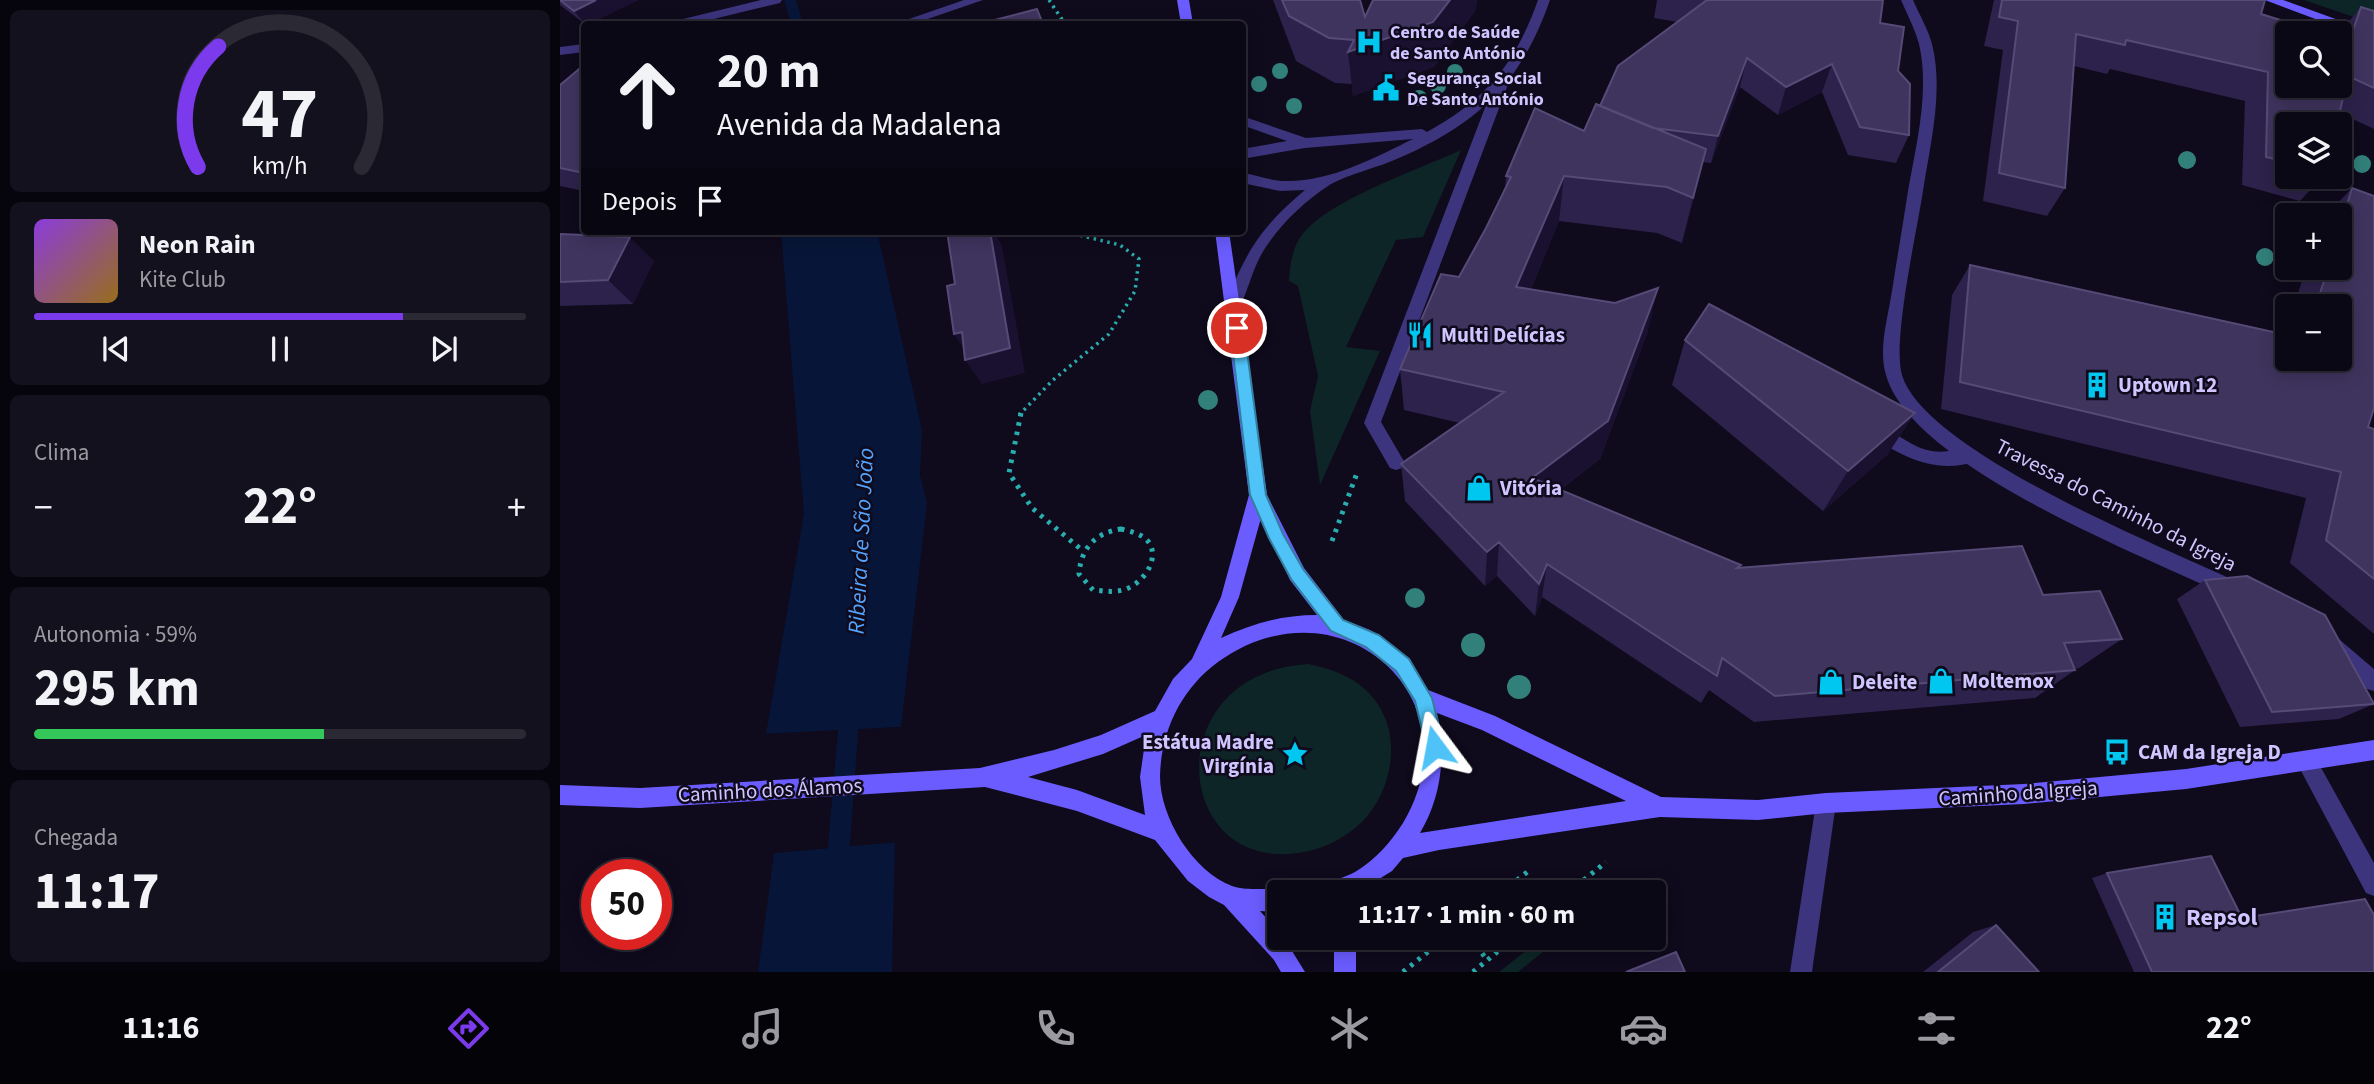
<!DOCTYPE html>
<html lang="pt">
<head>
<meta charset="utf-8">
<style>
	body { margin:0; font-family:"Source Sans 3",sans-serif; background:#14111e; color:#f1f3f6; height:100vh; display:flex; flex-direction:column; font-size:26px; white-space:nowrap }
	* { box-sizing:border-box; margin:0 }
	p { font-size:23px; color:#9a9aa0 }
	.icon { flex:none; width:38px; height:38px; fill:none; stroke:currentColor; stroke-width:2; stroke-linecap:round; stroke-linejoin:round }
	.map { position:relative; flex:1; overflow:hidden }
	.panel { display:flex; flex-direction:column; gap:10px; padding:10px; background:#06040c; width:560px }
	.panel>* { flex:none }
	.top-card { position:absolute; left:21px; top:21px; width:665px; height:214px; border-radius:7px; box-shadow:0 4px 18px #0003,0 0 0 2px #2b2934; background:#0b0815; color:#f1f3f6; overflow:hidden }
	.tools { position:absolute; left:1715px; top:21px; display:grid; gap:14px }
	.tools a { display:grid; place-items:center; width:77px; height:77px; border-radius:7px; background:#0b0815; box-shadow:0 4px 18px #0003,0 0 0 2px #2b2934; font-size:35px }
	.speed { position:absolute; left:21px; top:859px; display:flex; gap:14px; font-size:35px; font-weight:700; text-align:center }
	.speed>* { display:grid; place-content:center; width:91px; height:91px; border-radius:50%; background:#0b0815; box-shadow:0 4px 18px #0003,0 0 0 2px #2b2934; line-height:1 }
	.speed .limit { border:10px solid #d22; background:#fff; color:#111 }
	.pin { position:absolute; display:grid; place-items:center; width:60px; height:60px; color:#fff; margin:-30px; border:4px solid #fff; border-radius:50%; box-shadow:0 2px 7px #0007 }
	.me { position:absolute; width:77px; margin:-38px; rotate:347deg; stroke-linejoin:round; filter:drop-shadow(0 0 5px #0008) }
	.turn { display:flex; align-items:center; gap:24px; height:147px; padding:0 21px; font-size:32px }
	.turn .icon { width:91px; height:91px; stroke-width:2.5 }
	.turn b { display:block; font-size:49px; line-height:60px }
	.then { display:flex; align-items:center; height:66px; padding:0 21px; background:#0003; gap:14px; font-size:26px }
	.big { font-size:52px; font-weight:700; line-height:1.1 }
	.panel .tile { flex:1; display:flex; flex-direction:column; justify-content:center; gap:10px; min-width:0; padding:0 24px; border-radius:10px; background:#14111e }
	.panel .dial { align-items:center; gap:0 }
	.dial svg { height:182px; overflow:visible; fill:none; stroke:#2b2934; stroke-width:7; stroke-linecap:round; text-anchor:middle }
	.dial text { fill:#f1f3f6; stroke:none }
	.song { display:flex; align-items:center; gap:21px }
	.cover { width:84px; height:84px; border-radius:10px; background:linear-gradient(135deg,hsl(270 70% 55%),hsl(40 70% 35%)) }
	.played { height:7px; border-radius:4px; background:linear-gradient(90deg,#7c3aed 75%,#2b2934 75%) }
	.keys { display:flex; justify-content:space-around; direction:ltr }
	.heat { display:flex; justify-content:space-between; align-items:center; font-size:38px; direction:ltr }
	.charge { height:10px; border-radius:5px; background:linear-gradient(90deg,#34c759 59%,#2b2934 0) }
	.trip { position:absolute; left:707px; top:880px; width:399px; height:70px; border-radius:7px; background:#0b0815; box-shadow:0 4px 18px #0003,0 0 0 2px #2b2934; font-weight:700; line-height:70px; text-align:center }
	.tabs { display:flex; height:112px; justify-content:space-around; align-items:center; background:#040308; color:#9a9aa0 }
	.tabs .icon { width:49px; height:49px }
	.tabs .active { color:#7c3aed }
	.tabs b { font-size:32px; color:#f1f3f6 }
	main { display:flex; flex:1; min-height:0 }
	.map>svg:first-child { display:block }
</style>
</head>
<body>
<main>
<section class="panel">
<div class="tile dial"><svg viewBox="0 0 100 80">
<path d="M14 69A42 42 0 1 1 86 69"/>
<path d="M14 69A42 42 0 0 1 23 16" stroke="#7c3aed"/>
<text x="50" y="56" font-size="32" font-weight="700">47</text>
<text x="50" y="72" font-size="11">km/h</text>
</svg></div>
<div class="tile">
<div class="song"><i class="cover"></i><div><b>Neon Rain</b><p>Kite Club</p></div></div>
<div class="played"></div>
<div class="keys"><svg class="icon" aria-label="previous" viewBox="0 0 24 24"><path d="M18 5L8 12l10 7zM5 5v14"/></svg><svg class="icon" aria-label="pause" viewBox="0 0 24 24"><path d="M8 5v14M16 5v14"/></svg><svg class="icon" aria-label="next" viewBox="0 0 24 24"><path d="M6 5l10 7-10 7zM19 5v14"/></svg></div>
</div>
<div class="tile"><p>Clima</p>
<div class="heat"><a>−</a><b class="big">22°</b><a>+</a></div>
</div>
<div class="tile"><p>Autonomia · 59%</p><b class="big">295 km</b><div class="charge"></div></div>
<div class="tile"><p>Chegada</p><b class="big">11:17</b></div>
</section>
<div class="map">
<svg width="1814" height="972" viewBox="0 0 1814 972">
	<rect width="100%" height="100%" fill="#0f0a1c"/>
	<!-- green -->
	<path fill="#0d2526" d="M1744,0H1814V24Z
		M901,150L863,237L836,240L786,347L820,351L760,485L750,411L758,376L738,286L729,281C730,262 733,242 748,228C778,197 860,169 901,150Z
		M748,664C786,671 819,689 829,730C836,763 825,799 801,823C780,842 757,852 729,854C611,862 601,673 748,664Z
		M982,938H1000L958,972H939Z"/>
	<!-- water -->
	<path fill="#071538" d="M221,231H317L362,430L360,475L367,503L341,727L206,734L244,514Z
		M335,842L332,972H198L214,853Z"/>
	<!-- pier -->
	<path fill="#0f0a1c" d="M341,727H344L341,730L207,737L203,734Z
		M335,839L338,842L210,853L214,849Z"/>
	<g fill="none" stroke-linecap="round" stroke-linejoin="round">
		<!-- stream -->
		<path fill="#071538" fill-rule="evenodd" d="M224,0H236L243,24H231Z
			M290,696L297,699L300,706L288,870L285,878L277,881L269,878L266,870L280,706L283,699Z"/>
		<!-- path-far1 -->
		<path stroke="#29aeaf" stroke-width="3.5" stroke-dasharray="2.5 4.5" stroke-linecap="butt" d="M489,0L505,24
			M459,415L493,380L549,334L575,291L579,259L560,245L502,231"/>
		<!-- path -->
		<path stroke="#29aeaf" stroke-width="5" stroke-dasharray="3.5 6" stroke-linecap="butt" d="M461,413L449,473L472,508L523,551
			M561,529C572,532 584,534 590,544C599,562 582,583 566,589C555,593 545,591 533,590L519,574C521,548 535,533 561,529Z
			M772,541L797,473
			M942,892L971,869
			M1009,892L1046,862
			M911,938L927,960
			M843,972L885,938
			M913,972L954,938"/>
		<!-- lane -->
		<path fill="#3c347c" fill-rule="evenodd" d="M404,0H423L356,23L352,24L346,20Z
			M943,75L950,79L821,422L845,463L842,468L836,470L830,468L804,423L936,79Z
			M1316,424C1336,431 1351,448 1372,451C1387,454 1404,446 1417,451L1420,456L1417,461C1376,475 1344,457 1310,436L1308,431L1310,426Z
			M1266,793L1273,796L1276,803L1252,972H1230L1256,803L1259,796Z"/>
		<!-- street -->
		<path fill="#3c347c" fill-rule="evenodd" d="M201,0H222L220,3L133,24H113L115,21Z
			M978,0H990C960,86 915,126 832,161C815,168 781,177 768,186C742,203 713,231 699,259C691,275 687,293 679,308H667L665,304C688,249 699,229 745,190L720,191L682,183V173C697,175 711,181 725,181C770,182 814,158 853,139L745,148L682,159V149L727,141L682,125V116L746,138L862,129L867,132C927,99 955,64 978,0Z
			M1341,0H1353C1359,14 1368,29 1372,44C1384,91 1370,145 1363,191C1357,231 1332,341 1342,375C1365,452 1605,548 1680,583L1682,589L1680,595L1673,597L1666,595C1583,556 1351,466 1326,375C1318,349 1328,317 1332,291C1337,258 1343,224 1348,191C1356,145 1370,91 1359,44C1355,29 1347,14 1341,0Z
			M24,44V52L0,55V47Z
			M1773,637L1780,640L1814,669V691L1807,689L1766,652L1763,646L1766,640Z
			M1747,752L1754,755L1814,863V896L1806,893L1740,769L1737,762L1740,755Z"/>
		<!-- secondary -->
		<path fill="#6b5cff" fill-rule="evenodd" d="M617,0H629L633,24H621Z
			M1705,0H1723L1814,33V41Z
			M655,231H669L707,495L744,568L784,620L810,630L834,646L854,667L868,690L935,716L1101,797L1198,800L1266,793L1464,784L1626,769L1814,740V760L1626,789L1464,804L1266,813L1198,820L1100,817L879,850L843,858L832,871L798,892H757L760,884C771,880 785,878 795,872C815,860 831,842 843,823C918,697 779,575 658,662C621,689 601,731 600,776C600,818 633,871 672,886C689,892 709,886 725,892H719V912L700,911L719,932V938H724L745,972H721L714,960L664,905L649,897L628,881L595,840L517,811L425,787L80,808L0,805V785L80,788L420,768L494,750L541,735L595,711L613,679L632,659L661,597L689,495ZM701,518L730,580L757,615C722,615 694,623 661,638L679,597ZM877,713L922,730L1066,801L860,833C882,796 886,754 877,713ZM586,735L580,777L585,815L517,790L468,777L543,754Z
			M774,938H796V972H774Z"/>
	</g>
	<!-- trees -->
	<g fill="#32807a">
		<circle cx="720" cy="71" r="8"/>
		<circle cx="895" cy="72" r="8"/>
		<circle cx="699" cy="84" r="8"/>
		<circle cx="878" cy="86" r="8"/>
		<circle cx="859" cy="98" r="8"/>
		<circle cx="734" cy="106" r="8"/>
		<circle cx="1627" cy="160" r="9"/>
		<circle cx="1802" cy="164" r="9"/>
		<circle cx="1705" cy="257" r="9"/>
		<circle cx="648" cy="400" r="10"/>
		<circle cx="855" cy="598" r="10"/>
		<circle cx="913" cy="645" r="12"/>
		<circle cx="959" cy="687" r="12"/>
	</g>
	<!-- wall -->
	<path fill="#2d224b" d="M0,0H78L29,24H25L0,5Z
		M713,0H800L805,17L813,0H917L915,11L874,67L793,96L792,84L775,83L736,61Z
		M1097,0H1323L1320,23L1338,71L1349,135L1336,163L1288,155L1262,92L1218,115L1180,87L1151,163L1143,162L1122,243L1097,233L999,221L971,289L1088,331L1040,459L1000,490L1179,568L1483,595L1562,639L1519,668L1515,669V670L1475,698L1194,722L1149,690L1141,703L982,597L975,616L937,576L925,586L845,501L841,464L900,423L844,410L840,369L899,277L926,228L945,189L946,176L1024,131L1040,106L1118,22L1094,18Z
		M1434,0H1705L1701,14L1780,86L1779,33L1801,7L1814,11V129L1780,113L1727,124V177H1762L1740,201L1682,185L1685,101L1550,69L1547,74L1514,66L1505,188L1487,216L1423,201L1443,50L1424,46Z
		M24,65V191L0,186V85Z
		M1792,188L1808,427L1814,429V634L1730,563L1746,498L1381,409L1392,295L1410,265L1725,334L1727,326V359L1780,306H1734L1746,268H1780V215H1766Z
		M0,234L94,261L73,304L0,306Z
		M1125,340L1355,413L1327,455L1263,511L1112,385Z
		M1645,580L1814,704L1779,719L1680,727L1617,599Z
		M1547,873L1682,918L1814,972H1574L1532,878Z
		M1436,925L1478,972H1363L1413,932Z"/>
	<!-- shaded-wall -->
	<path fill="#1a1130" d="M36,0H78L29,24H25L14,11Z
		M890,0H917L915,11L874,67L793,96L788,52Z
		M1187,58L1180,87L1151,163L1158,136Z
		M1272,64L1262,92L1218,115L1226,87Z
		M1146,149L1135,195L1122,243L1133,198Z
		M1004,176L999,221L954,330L956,287Z
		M430,231H434L442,246L465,373L422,384L405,360L410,358L394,334L402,332Z
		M70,237L94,261L73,304L48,280Z
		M1098,288L1088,331L1040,459L968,514L972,478Z
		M1355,413L1327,455L1263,511L1288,471Z
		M939,542L937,576L925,586L927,552Z
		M987,564L982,597L975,616L979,584Z"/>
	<!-- building -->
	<path fill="#3f345e" stroke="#564a77" stroke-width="2" d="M0,0H36L14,11Z
		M722,0H800L805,17L813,0H890L873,22L788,52L794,40L769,38L729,16Z
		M1147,0H1323L1320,23L1344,27L1338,71L1350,84L1349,135L1300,127L1272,64L1226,87L1187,58L1158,136L1093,128L1040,106L1058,66Z
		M1442,0H1705L1701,14L1762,33H1727V86H1780V39L1789,42L1801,7L1814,11V88L1788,76L1777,124H1727V162L1706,157L1708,72L1566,40L1565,45L1516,34L1505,188L1439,173L1458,21L1439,17Z
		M477,9L483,24H419Z
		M24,65V173L0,168V85Z
		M1036,104L1146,149L1133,198L1107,187L1004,176L956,287L1055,303L1098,288L1048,421L972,478L1181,565L1177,568L1462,546L1483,595L1540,591L1562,639L1504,643L1515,670L1215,696L1162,658L1157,676L987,564L979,584L939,542L927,552L841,464L944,392L840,369L881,274L899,277L926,228L951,177L946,176L975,108L1024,131Z
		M1792,188L1814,196V408L1808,427L1814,429V579L1766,540L1781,472L1400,382L1410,265L1727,335V359H1780V306H1756L1768,268H1780V229Z
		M387,231H430L450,348L405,360L402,332L394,334L387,286L395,284Z
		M0,234L70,237L48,280L0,282Z
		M1149,304L1355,413L1288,471L1125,340Z
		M1687,576L1765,615L1814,704L1712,712L1645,580Z
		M1651,856L1682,918L1805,899L1814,915V972H1592L1547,873Z
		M1436,925L1479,972H1378Z
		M1116,952L1125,972H1066Z"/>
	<!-- route -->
	<path fill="#4fc3f7" stroke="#337fa1" stroke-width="2" d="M677,323L684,328L706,495L723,534L743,569L783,620L819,635L849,659L872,698L884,747L881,754L875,757L868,754L855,701L836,671L806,647L771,631L731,579L709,538L690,495L670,328Z"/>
	<!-- icons -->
	<defs>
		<g id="hospital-bare" transform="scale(2.1)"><path d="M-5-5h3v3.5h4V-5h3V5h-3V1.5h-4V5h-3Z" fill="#00c7f0" stroke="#0f0a1c" stroke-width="2.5" paint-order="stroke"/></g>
		<g id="civic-bare" transform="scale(2.1)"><path d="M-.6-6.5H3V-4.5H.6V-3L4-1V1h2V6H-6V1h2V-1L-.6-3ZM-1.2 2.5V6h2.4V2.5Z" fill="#00c7f0" stroke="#0f0a1c" stroke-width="2.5" paint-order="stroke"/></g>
		<g id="restaurant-bare" transform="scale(2.1)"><path d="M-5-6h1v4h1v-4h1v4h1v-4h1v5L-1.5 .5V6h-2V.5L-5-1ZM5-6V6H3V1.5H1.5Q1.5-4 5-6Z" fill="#00c7f0" stroke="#0f0a1c" stroke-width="2.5" paint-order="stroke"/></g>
		<g id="building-bare" transform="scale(2.1)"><path d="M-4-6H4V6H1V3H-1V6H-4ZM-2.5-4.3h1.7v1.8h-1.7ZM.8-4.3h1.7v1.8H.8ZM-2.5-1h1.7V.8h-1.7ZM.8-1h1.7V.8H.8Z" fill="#00c7f0" stroke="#0f0a1c" stroke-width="2.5" paint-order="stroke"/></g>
		<g id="shop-bare" transform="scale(2.1)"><path d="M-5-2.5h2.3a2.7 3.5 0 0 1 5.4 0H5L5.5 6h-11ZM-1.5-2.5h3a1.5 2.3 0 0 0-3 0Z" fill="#00c7f0" stroke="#0f0a1c" stroke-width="2.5" paint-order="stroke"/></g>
		<g id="bus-bare" transform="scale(2.1)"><path d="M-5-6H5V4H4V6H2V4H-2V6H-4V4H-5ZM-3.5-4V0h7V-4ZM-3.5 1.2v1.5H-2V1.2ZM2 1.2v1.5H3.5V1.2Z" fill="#00c7f0" stroke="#0f0a1c" stroke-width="2.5" paint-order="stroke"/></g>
		<g id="sight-bare" transform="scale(2.1)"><path d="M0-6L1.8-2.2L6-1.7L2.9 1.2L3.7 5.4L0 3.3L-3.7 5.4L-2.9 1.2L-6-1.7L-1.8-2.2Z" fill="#00c7f0" stroke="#0f0a1c" stroke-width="2.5" paint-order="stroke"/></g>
	</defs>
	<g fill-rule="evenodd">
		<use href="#hospital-bare" x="809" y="42"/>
		<use href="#civic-bare" x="826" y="88"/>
		<use href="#restaurant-bare" x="860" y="335"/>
		<use href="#building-bare" x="1537" y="385"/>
		<use href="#shop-bare" x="919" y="488"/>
		<use href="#shop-bare" x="1381" y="681"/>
		<use href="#shop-bare" x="1271" y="682"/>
		<use href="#bus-bare" x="1557" y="752"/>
		<use href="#sight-bare" x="735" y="754"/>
		<use href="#building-bare" x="1605" y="917"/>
	</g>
	<g text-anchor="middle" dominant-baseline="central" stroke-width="5" stroke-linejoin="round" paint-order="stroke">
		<!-- far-poi labels -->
		<g font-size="18" font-weight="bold" fill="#d0c5ff" stroke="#0f0a1c" text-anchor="start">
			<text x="830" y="32">Centro de Saúde<tspan x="830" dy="21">de Santo António</tspan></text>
			<text x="847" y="78">Segurança Social<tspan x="847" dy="21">De Santo António</tspan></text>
		</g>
		<!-- poi labels -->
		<g font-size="21" font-weight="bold" fill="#d0c5ff" stroke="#0f0a1c" text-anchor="start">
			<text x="881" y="335">Multi Delícias</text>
			<text x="1558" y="385">Uptown 12</text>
			<text x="940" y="488">Vitória</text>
			<text x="1402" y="681">Moltemox</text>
			<text x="1292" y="682">Deleite</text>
			<text x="714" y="742" text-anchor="end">Estátua Madre<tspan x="714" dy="24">Virgínia</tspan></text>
			<text x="1578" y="752">CAM da Igreja D</text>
		</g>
		<!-- street labels -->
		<g font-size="21" fill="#d0c5ff" stroke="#0f0a1c">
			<text transform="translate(1556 505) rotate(27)">Travessa do Caminho da Igreja</text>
			<text transform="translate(210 790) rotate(-3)">Caminho dos Álamos</text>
			<text transform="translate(1458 793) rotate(-4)">Caminho da Igreja</text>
		</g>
		<!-- water labels -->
		<g font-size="23" font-style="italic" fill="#53a3ff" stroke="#0f0a1c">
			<text transform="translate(301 541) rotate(-87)">Ribeira de São João</text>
		</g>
		<!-- near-poi labels -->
		<g font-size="24" font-weight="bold" fill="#d0c5ff" stroke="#0f0a1c" text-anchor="start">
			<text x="1626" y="917">Repsol</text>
		</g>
	</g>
</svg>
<div class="tools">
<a><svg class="icon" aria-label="search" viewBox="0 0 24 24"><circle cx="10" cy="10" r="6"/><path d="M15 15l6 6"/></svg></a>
<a><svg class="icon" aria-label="layers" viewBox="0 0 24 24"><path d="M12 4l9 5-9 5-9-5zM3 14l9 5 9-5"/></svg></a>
<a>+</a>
<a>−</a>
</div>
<div class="speed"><div class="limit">50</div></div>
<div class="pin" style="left:677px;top:328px;background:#d93025"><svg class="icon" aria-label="arrive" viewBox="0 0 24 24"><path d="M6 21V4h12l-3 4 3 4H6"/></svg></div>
<svg class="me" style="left:875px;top:747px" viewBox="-20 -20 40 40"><path d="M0-17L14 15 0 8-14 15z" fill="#4fc3f7" stroke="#fff" stroke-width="4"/></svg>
<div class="trip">11:17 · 1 min · 60 m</div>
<div class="top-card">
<div class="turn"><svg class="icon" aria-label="ahead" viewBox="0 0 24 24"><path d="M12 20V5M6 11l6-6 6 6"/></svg><div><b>20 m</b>Avenida da Madalena</div></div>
<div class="then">Depois<svg class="icon" aria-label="arrive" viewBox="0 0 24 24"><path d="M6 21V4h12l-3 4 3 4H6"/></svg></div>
</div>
</div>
</main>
<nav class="tabs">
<b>11:16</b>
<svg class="icon active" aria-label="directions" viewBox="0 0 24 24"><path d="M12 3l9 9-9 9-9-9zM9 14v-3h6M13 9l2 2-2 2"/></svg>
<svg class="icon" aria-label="music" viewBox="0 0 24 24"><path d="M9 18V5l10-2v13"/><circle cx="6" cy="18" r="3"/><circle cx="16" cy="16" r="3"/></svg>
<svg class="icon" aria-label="phone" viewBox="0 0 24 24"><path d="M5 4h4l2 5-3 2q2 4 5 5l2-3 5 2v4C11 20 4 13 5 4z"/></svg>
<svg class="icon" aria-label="climate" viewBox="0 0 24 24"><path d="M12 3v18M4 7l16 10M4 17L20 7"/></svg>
<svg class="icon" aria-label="car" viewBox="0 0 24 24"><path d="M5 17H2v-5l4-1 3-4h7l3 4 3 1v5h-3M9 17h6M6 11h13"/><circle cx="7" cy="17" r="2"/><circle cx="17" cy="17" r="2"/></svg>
<svg class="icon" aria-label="filters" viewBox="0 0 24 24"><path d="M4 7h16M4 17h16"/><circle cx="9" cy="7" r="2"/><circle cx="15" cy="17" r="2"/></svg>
<b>22°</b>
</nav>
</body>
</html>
